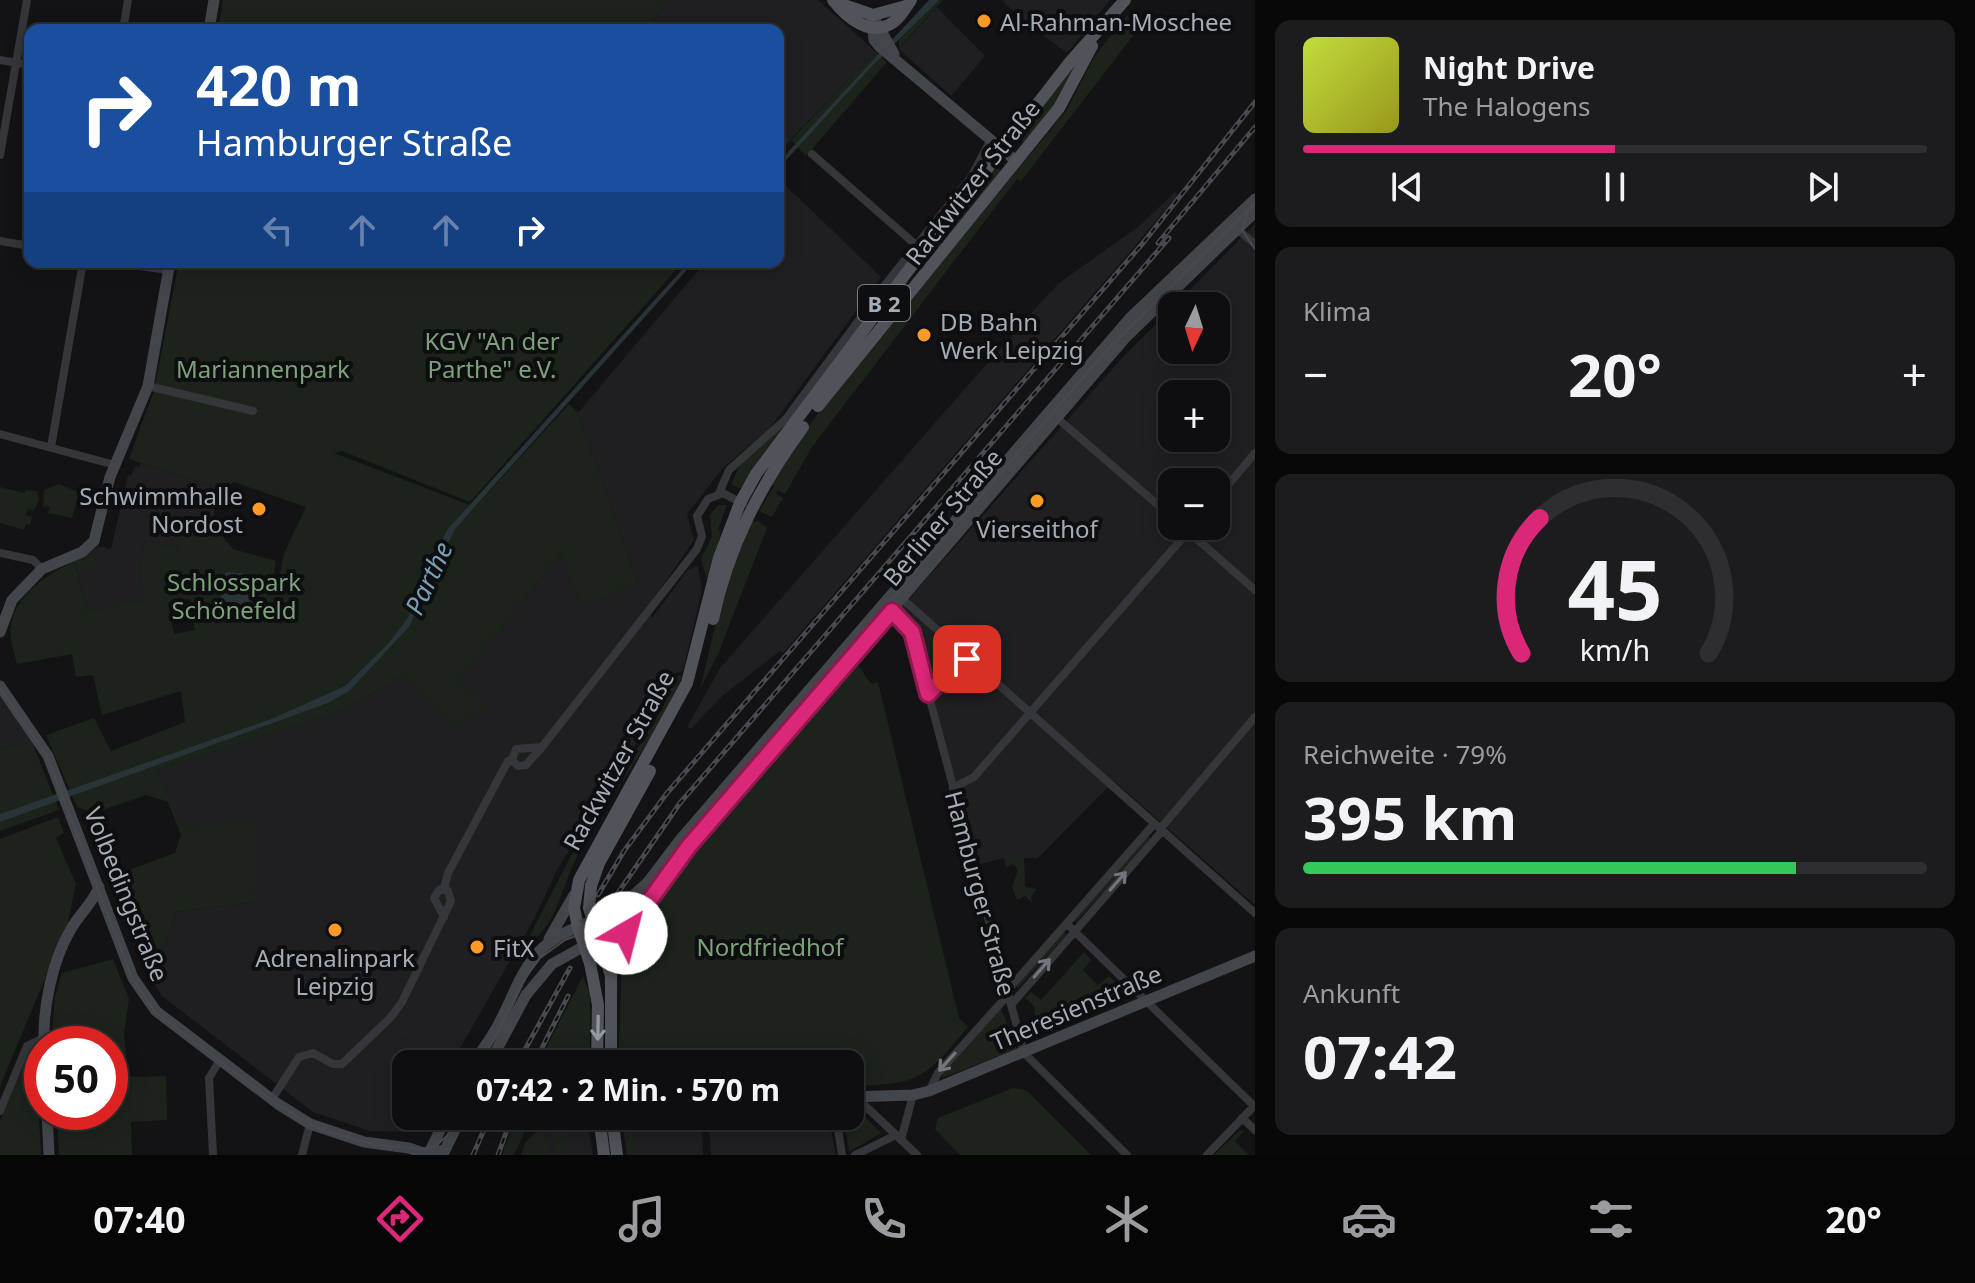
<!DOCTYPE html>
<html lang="de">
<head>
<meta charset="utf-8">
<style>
	body { margin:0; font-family:"Noto Sans",sans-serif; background:#1c1c1e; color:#f1f3f6; height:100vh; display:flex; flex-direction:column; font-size:30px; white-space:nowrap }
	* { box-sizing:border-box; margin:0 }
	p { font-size:26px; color:#9b9c9f }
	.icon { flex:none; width:44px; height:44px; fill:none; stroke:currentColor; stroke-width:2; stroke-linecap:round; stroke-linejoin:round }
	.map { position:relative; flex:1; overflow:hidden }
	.details { display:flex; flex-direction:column; gap:20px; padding:20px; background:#080809; width:720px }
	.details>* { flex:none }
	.hud { position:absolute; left:24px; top:24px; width:760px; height:244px; border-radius:16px; box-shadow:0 4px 20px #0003,0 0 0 2px #2e2e30; background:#1a4fa0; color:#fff; overflow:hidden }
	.needle { width:52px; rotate:184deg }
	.fabs { position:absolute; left:1158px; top:292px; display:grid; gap:16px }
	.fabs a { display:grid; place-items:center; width:72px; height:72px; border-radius:16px; background:#0e0e10; box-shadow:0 4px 20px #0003,0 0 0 2px #2e2e30; font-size:40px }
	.speed { position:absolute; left:24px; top:1026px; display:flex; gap:16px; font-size:40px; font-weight:700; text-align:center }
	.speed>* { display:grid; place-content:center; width:104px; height:104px; border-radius:50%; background:#0e0e10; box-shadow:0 4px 20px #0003,0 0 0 2px #2e2e30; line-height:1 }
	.speed .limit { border:12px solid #d22; background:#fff; color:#111 }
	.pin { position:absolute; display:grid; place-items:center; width:68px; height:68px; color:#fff; margin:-34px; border-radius:16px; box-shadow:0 4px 12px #0006 }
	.me { position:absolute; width:88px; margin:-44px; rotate:37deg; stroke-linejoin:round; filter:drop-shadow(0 0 6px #0008) }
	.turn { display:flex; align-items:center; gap:28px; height:168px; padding:0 40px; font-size:36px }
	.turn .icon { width:104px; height:104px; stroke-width:2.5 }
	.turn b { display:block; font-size:56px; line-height:68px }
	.lanes { display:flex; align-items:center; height:76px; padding:0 40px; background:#0003; justify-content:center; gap:40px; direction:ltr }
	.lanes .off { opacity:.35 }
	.big { font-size:60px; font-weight:700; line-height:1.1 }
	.details .card { flex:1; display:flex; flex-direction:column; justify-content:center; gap:12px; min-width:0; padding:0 28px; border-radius:16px; background:#1c1c1e }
	.details .dial { align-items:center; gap:0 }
	.dial svg { height:208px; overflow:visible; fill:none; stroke:#2e2e30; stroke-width:7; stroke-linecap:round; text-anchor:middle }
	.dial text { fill:#f1f3f6; stroke:none }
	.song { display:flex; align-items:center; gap:24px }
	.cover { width:96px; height:96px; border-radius:12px; background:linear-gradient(135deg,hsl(70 70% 55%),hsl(60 70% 35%)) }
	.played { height:8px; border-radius:4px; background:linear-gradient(90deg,#db2777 50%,#2e2e30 50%) }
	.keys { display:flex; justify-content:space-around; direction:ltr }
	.heat { display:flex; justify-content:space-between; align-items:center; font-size:44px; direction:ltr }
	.charge { height:12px; border-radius:6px; background:linear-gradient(90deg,#34c759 79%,#2e2e30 0) }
	.trip { position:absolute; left:392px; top:1050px; width:472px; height:80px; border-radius:16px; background:#0e0e10; box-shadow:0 4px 20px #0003,0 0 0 2px #2e2e30; font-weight:700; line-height:80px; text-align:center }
	.tab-bar { display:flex; height:128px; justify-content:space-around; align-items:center; background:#060606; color:#9b9c9f }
	.tab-bar .icon { width:56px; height:56px }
	.tab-bar .selected { color:#db2777 }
	.tab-bar b { font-size:36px; color:#f1f3f6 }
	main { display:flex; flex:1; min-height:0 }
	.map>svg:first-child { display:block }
</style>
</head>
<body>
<main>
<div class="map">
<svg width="1255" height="1155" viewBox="0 0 1255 1155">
	<rect width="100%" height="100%" fill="#131315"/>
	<!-- built -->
	<path fill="#1f1f22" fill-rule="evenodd" d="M668,0H818L876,52L790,140L778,131V30H646Z
		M1002,0H1110L1067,53L1020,18Z
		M937,7L985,56L951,96L899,49Z
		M779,179L881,277L770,428L723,468L687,514L694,540L647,608L652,618L688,570L698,566L702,590L683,671L668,675L650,721L558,868L533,921L451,1064H406V1116H419L409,1132L370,1131L313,1112L162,996L141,963L166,945L176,912L255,902L182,826L155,770L345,710L402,676L457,681L562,553L638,584L578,413L705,262H778Z
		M1175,192L1178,195L1123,260L783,653L780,651L722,696L691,729L687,727L720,668L1041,302L1059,283L1138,227Z
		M1255,224V905L1114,781L1038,858H1004L977,865L916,629L899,610L1123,357ZM1172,306H1216V350H1172ZM1172,394H1216V438H1172ZM1172,482H1216V526H1172Z
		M141,463L216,487L213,524L187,526L177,548L145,540L140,573L145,600L87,611L75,561L99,546L111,549L128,475L131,476L135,466L139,467Z
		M0,696L7,703L32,742L0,749Z
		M628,1116H701L703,1155H627L622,1122Z
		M708,1116H828L836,1155H711Z
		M562,1117L587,1119L593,1155H541L538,1129Z"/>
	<!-- green -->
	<path fill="#1b231b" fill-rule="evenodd" d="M223,0H668L646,30H218Z
		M943,0L899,48V40L935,1Z
		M1127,15L1136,32L1028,172L1021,181L1017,179L812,447L785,494L778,490L776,494L783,498L772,517L759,511L774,486L771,483L824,404L1066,111L1094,57Z
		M876,52L887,62L806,156L791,140L778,155L780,130L791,140Z
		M1076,61L1079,63L1062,98L1026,144L1018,138Z
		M995,166L1001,171L930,265L922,259Z
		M179,262H683L470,502L342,451L334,453L475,507L569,404L578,413L638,584L581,605L561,554L458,681L488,706L452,728L402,676L345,710L156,770L182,826L257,820L255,902L176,912L166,945L141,963L108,878L175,853L181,835L168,802L146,795L94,813L77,807L46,735L94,718L111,751L185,722L181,691L102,715L93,675L76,677L72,654L17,664C14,652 9,637 11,626C16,587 63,567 93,552L97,563L92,569L82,570L75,563L87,611L144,600L140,573L145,540L177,548L186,526L213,524L233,549L276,561L274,574L278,585L284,553L306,507L234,482L215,496L216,487L129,459L154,391ZM190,599L195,630L174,634L168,603Z
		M798,407L743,489L731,485L740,464Z
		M59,484L79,492L72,518L48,513L50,507L44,506L43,509L44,490Z
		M0,487L25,493L26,490L37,491L39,500L34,510L28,509L26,515L32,517L30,525L26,524L24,530L0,523Z
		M718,505H727L718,530L721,532L708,585L701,558L712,537L710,515Z
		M748,522L759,521L767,528L718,654L700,689L724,589Z
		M930,637L951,655L950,663L935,682L931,681L925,643Z
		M858,665L871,684L878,682L959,1018L968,1027C923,1080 921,1084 850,1086V1064H618L622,966L629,943L685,862Z
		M673,676H682C654,740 612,793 579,853C562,884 560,915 535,940L529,937L572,854L663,707Z
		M32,742L59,810L0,831V749Z
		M58,817L64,833L56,838L76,884L67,926L0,1086V839Z
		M1147,836L1152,839L1076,922L1075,920Z
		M1024,854L1025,887L1037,889L1031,897L1032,903L1025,896L1017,900L1012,887L1018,870L1013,864L1006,867L1004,858Z
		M1063,932L1067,934L1018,988L1016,985Z
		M1084,952L1091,960L1083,970L1098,985L1109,976L1119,986L1036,1021L1034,1006L1025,998L1031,992L1041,1000Z
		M113,959L129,999L124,1033L128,1077L166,1076L167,1120L131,1122L132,1155H59L57,1112H110V1044H51L55,997L62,973Z
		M583,976L590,994V1064H538Z
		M1001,1008L1017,1049L942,1078V1073Z
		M30,1051L36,1053L41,1155H0V1121Z
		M1013,1088L1026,1090L1091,1155H960L935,1129L938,1118Z
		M850,1107H855L881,1133L849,1152L844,1116H850Z
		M516,1116H541L525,1131L514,1155H502Z
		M562,1117L569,1155H558L547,1121Z
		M632,1118L635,1155H627L625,1120Z
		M538,1129L542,1130L552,1155H521L525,1143Z
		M1245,1130L1235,1141L1249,1155H1214L1239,1131Z"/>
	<!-- water -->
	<path fill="#293439" d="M929,0H939L871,67L778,169L788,152Z
		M689,262H694L455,529L409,627L349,691L328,703L0,822V814L274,718L345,686L388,644L409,616L447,530Z
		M226,572L247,574L256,587L254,601L246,602L247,616L237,620L225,619L219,586Z"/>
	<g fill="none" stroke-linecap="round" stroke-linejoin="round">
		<!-- street -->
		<path stroke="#34363a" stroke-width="8" d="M123,30L128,0
			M0,60L30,65
			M812,154L916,245
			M0,155L27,0
			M1234,227L1255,244
			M0,241L30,246
			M110,262L168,270
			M148,386L253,411
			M1057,418L1172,517
			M0,434L115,465
			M51,447L83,262
			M719,493L729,470L786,419L885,285L971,177L990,141
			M1216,499L1255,453
			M1182,526L1255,590
			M0,553L33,560L42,569
			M898,595L1255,913
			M891,608L912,632L1024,1053L1127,1155
			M928,694L964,657
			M542,747L697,549L702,536L697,516L708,499L723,493L743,504
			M542,747L526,765L518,766L512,760L516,749Z
			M953,788L974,777L1193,526
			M1160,829L1255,717
			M444,889L448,873L508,761L512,760
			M1067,924L1254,1106
			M1007,991L1154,824
			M1011,1005L1162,831
			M929,1091L938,1073L1008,995
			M856,1097L917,1155
			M272,1099L299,1057L313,1053L333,1064H342L391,1017L402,1002L451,901L448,891L440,889L434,898L444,917
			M0,1111L27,1046L43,1038
			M836,1116L842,1155
			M1242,1118L1255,1130
			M901,1140L913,1095
			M213,1155L209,1078L220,1060
			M302,1155L310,1124
			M855,1155L896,1135
			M1207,1155L1255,1105"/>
		<!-- secondary -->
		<path stroke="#42454a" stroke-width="11" d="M875,20L894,54
			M872,21L874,40L880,47L1016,161
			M209,30L214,0
			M0,632L12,600L42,569L82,552L94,541L110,477L148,386L170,262
			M0,686L48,756L133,978L156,1011L278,1104L310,1124L364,1142L409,1148L429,1155L446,1149
			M648,882L679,841L1130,318L1255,199
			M599,938C646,915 658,885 689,846L1126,337L1255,212
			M549,939L574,895
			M609,965L632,922
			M44,1044C43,1006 52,961 71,929C79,915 94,901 99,887
			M473,1064C481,1051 490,1040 497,1027C522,981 524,948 578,927
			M489,1064L526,995
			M850,1097L913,1095L929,1091L1255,956
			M47,1112L49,1155
			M443,1154L462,1116
			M428,1155L447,1116"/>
		<!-- primary -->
		<path stroke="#505359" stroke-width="12" d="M833,0C847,18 872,39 895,21C902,15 906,7 911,0
			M841,4L873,15L906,6
			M818,406L1059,108L1092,46
			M713,619C728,547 760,486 803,427
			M591,886L599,863L650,771
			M578,927L574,908L579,880L687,683L719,558L740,503L756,474L904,276L1070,62L1125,0
			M599,938L611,976V1064
			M590,963L598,1005L597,1064
			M599,1116L604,1155
			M612,1116L617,1155"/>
		<!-- tram -->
		<path stroke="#474a4f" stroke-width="2" d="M1248,210L1242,230L1255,249
			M0,688L47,756L132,978L155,1012L278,1105L321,1130L376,1145L422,1149L437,1145L451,1132
			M481,1064L524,980L540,958L565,940L619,919L637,905L704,817L1105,352L1255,203"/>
		<!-- rail casing -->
		<g stroke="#474a4f" stroke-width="5">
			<path id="rail" d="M1158,243L1255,127
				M598,895L624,851L667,793L1143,243L1255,102
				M611,903L680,803L1169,238
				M517,1064L570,968
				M534,1064L568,996
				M473,1155L490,1116
				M498,1155L512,1116"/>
		</g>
		<!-- rail -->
		<use href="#rail" stroke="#0e0e10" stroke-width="2" stroke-dasharray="6" stroke-linecap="butt"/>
		<!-- secondary-bridge -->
		<path stroke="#42454a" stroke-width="11" d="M578,927L618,909L648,882
			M526,995L552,964L599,938"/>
		<!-- primary-bridge -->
		<path stroke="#505359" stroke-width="12" d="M591,886L589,908L599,938
			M578,927L590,963"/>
	</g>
	<!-- one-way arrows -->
	<defs><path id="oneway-shaft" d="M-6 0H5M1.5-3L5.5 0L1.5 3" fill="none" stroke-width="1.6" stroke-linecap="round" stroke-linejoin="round" transform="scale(2)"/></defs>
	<g stroke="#72777e">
		<use href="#oneway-shaft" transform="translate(1118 881) rotate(-49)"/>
		<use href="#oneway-shaft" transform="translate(1042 968) rotate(-49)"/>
		<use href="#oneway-shaft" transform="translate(947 1062) rotate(132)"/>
	</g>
	<use stroke="#939aa3" href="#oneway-shaft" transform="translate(598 1028) rotate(91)"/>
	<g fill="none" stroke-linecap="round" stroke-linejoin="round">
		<!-- route casing -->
		<g stroke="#8e194d" stroke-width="20">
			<path id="route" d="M626,933L689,846L892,611L912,632L928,694L964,657L967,659"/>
		</g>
		<!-- route -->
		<use href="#route" stroke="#db2777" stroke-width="14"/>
	</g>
	<!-- markers -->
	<g fill="#fb9b25" stroke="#0e0e10" stroke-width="3">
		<circle cx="984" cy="21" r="8"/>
		<circle cx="924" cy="335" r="8"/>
		<circle cx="1037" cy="501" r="8"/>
		<circle cx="259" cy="509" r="8"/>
		<circle cx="335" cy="930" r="8"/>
		<circle cx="477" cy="947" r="8"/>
	</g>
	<g text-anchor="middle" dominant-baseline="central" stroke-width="8" stroke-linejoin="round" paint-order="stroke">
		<!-- shield labels -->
		<rect fill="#0e0e10" stroke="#777d84" stroke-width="2" x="858" y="285" width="52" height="36" rx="6"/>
		<g font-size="22" font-weight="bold" fill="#a4acb6">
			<text x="884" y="303">B 2</text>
		</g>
		<!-- poi labels -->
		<g font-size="24" fill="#a4acb6" stroke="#0e0e10" text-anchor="start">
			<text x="1000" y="21">Al-Rahman-Moschee</text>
			<text x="940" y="321">DB Bahn<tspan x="940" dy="28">Werk Leipzig</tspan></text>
			<text x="243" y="495" text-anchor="end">Schwimmhalle<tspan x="243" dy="28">Nordost</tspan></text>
			<text x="1037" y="528" text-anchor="middle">Vierseithof</text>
			<text x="493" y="947">FitX</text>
			<text x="335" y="957" text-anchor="middle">Adrenalinpark<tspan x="335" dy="28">Leipzig</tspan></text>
		</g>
		<!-- street labels -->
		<g font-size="24" fill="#a4acb6" stroke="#0e0e10">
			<text transform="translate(972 182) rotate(-52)">Rackwitzer Straße</text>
			<text transform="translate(942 517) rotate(-50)">Berliner Straße</text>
			<text transform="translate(618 760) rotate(-61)">Rackwitzer Straße</text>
			<text transform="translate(981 893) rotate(75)">Hamburger Straße</text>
			<text transform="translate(127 894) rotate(68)">Volbedingstraße</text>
			<text transform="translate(1076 1007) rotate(-23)">Theresienstraße</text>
		</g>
		<!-- park labels -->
		<g font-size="24" fill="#7ca27a" stroke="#0e0e10">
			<text x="492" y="340">KGV "An der<tspan x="492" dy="28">Parthe" e.V.</tspan></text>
			<text x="263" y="368">Mariannenpark</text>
			<text x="234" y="581">Schlosspark<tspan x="234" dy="28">Schönefeld</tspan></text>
			<text x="770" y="946">Nordfriedhof</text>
		</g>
		<!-- water labels -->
		<g font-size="26" font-style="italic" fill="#799fb4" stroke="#0e0e10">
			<text transform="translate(428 578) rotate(-65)">Parthe</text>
		</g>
	</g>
</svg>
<div class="fabs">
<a><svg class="needle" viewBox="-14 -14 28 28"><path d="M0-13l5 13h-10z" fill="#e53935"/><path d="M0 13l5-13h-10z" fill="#9b9c9f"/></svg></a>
<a>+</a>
<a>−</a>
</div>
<div class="speed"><div class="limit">50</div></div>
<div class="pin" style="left:967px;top:659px;background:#d93025"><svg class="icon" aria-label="arrive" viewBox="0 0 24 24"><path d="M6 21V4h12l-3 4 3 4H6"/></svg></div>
<svg class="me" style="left:626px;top:933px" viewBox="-20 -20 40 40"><circle r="19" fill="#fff"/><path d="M0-13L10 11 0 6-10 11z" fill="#db2777"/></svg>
<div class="trip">07:42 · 2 Min. · 570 m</div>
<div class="hud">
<div class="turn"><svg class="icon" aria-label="right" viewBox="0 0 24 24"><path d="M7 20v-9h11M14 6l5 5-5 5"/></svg><div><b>420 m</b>Hamburger Straße</div></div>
<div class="lanes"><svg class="icon off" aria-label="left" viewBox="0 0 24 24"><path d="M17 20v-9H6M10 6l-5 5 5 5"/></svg><svg class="icon off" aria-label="ahead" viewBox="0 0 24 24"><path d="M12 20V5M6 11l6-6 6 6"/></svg><svg class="icon off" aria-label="ahead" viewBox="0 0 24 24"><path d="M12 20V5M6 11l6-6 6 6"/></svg><svg class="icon" aria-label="right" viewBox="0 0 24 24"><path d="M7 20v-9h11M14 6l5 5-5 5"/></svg></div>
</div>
</div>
<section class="details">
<div class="card">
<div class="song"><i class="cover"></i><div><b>Night Drive</b><p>The Halogens</p></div></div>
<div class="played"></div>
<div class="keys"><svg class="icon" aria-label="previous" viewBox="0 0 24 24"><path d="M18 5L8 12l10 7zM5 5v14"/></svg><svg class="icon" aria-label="pause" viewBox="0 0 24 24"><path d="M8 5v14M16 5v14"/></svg><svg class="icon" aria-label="next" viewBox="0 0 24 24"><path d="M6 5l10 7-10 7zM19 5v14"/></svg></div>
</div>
<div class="card"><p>Klima</p>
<div class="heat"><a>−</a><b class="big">20°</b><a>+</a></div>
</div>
<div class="card dial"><svg viewBox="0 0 100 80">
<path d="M14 69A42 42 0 1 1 86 69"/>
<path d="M14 69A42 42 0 0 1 21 17" stroke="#db2777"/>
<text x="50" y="56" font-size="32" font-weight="700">45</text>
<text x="50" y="72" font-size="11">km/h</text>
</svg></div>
<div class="card"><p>Reichweite · 79%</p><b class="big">395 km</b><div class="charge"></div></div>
<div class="card"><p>Ankunft</p><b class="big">07:42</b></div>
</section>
</main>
<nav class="tab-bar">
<b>07:40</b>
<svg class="icon selected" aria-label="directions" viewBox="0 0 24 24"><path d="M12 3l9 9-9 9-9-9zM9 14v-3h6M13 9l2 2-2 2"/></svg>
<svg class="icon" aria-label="music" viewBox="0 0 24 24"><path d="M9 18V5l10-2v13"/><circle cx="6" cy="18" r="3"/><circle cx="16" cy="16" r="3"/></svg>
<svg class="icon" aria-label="phone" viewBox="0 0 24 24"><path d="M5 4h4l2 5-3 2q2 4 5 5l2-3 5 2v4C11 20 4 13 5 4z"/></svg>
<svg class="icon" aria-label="climate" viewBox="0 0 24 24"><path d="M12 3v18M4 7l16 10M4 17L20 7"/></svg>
<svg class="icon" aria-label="car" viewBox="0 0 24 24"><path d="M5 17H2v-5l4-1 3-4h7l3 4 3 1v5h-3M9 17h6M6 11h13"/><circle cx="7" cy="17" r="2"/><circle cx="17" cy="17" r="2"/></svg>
<svg class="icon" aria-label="filters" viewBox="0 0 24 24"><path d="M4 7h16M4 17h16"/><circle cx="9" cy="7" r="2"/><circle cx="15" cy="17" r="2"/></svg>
<b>20°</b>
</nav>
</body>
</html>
